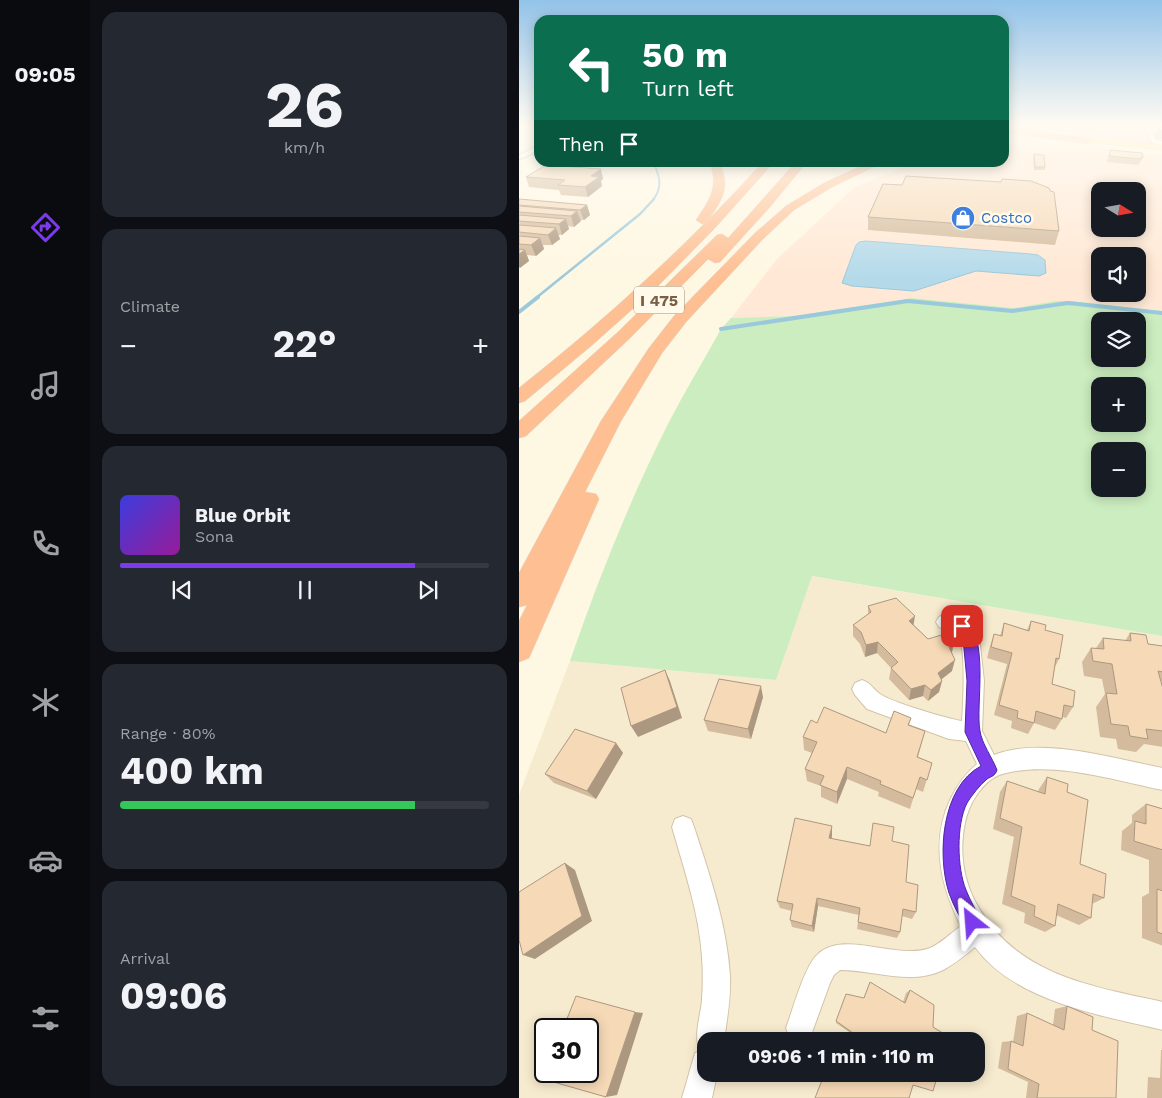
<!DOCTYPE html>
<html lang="en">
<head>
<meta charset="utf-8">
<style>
	body { margin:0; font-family:"Work Sans",sans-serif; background:#242831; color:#f1f3f6; height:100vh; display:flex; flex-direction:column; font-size:19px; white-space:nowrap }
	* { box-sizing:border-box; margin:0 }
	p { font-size:16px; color:#9ea1a6 }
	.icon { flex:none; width:28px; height:28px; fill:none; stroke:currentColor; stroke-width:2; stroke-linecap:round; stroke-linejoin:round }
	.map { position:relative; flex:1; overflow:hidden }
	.side { display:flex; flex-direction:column; gap:12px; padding:12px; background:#0d0f14; width:429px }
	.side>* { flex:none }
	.top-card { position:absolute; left:15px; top:15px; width:475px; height:152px; border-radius:15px; box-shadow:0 2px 12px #0003; background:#0b6e4f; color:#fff; overflow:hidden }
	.needle { width:32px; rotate:101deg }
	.buttons { position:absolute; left:572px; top:182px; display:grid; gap:10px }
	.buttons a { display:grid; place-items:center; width:55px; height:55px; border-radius:10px; background:#171b24; box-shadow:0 2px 12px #0003; font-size:25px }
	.speed { position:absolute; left:15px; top:1018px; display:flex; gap:10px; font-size:25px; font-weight:700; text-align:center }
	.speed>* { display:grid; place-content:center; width:65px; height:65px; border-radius:50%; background:#171b24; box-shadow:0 2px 12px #0003; line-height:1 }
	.speed .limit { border:2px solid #111; border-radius:8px; background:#fff; color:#111 }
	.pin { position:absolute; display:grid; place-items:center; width:42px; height:42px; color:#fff; margin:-21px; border-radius:10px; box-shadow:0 2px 8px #0006 }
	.me { position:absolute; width:55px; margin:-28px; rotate:332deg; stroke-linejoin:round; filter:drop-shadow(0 0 4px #0008) }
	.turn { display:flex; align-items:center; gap:18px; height:105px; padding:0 25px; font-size:22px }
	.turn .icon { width:65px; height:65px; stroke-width:2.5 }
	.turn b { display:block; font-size:35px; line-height:42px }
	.then { display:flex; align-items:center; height:48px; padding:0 25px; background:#0003; gap:10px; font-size:19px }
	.big { font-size:38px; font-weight:700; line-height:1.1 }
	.side .card { flex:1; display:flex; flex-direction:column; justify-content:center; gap:8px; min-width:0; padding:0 18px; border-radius:15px; background:#242831 }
	.side .dial { align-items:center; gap:0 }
	.dial b { font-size:65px; line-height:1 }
	.song { display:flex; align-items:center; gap:15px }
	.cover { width:60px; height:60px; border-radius:8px; background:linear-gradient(135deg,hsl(240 70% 55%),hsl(300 70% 35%)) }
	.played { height:5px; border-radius:2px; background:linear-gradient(90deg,#7c3aed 80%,#363941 80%) }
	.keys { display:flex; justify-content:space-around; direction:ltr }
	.heat { display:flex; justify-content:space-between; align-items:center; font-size:28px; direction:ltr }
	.charge { height:8px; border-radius:4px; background:linear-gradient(90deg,#34c759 80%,#363941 0) }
	.trip { position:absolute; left:178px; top:1032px; width:288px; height:50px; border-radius:15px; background:#171b24; box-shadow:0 2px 12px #0003; font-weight:700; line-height:50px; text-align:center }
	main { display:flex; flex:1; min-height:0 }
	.tab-bar { display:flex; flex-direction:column; width:90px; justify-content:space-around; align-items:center; background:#090b0e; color:#9ea1a6 }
	.tab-bar .icon { width:35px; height:35px }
	.tab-bar .on { color:#7c3aed }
	.tab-bar b { font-size:22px; color:#f1f3f6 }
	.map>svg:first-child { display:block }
</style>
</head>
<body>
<main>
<nav class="tab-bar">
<b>09:05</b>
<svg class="icon on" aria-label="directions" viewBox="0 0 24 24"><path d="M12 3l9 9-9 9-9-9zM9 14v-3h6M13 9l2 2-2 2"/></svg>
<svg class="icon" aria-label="music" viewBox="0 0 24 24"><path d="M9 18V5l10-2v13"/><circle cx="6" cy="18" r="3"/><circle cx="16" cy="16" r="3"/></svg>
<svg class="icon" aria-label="phone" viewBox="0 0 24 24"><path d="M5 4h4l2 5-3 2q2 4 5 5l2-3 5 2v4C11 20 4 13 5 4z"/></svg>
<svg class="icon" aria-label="climate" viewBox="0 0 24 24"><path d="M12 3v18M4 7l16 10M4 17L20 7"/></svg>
<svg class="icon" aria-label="car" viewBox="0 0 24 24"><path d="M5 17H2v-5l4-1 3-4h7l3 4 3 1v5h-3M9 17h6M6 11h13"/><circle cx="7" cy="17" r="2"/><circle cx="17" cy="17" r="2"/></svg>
<svg class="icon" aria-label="filters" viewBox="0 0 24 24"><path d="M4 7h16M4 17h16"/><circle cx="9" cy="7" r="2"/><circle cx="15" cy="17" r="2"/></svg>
</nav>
<section class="side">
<div class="card dial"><b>26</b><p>km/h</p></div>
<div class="card"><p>Climate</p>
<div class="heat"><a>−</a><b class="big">22°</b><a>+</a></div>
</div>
<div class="card">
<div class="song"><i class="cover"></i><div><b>Blue Orbit</b><p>Sona</p></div></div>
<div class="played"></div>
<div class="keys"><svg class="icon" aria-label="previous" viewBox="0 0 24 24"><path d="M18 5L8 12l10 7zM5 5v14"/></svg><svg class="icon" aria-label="pause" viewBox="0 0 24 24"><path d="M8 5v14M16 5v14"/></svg><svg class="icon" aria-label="next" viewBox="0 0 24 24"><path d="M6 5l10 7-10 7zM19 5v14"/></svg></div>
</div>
<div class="card"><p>Range · 80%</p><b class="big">400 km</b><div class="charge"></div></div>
<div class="card"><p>Arrival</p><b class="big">09:06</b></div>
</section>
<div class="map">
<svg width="644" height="1098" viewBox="0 0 644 1098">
	<rect width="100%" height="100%" fill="#fef7e2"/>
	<!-- residential -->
	<path fill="#f7ebcf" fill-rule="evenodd" d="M292,576L643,636V1098H0V795L51,661L257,680ZM26,1029H69V1071H26ZM186,1041H456V1074H186Z"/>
	<!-- commercial -->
	<path fill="#ffe8d5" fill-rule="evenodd" d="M485,144L589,149L643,155V311L554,301H536L495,308L393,298L274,316L212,318L258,259L336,187L395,163L485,162ZM581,191H619V229H581ZM581,256H619V294H581Z"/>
	<!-- medical -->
	<path fill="#fdd5d4" d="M485,124H643L644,127L626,126L634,144Z"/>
	<!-- green -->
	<path fill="#cbedbf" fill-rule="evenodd" d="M393,298L495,308L536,301H554L643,311V636L293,576L257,680L51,661C79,580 111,499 150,422C166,391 185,360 202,329L212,318L274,316ZM581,321H619V359H581ZM581,386H619V424H581ZM581,451H619V489H581Z"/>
	<!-- water -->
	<path fill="#b4daea" stroke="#9ac8dc" d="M347,241L512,254L519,255L526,260L527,273L520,276L457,271L395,291L333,286L323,283L337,245L340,242Z"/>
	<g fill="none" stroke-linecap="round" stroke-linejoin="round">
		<!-- stream-far2 -->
		<path stroke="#9ac8dc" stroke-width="2" d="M134,162C141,176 144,187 134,200"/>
		<!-- stream-far1 -->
		<path stroke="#9ac8dc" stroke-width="2.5" d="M17,298L121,214L135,199"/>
		<!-- stream -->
		<path stroke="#9ac8dc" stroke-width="4" d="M0,312L19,297
			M202,329L389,301L493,311L549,303L644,313"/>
		<!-- minor casing -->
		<g stroke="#d2c3aa" stroke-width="2">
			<path id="minor" d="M626,127H644V131L632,130L637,140L644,141V145L633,143Z
				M20,145V150L4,158L0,159V155Z
				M83,162H97L94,164Z
				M426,614L449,621L460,636L465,681L463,731L475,755C523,736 595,759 644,768V790C594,780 537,761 487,773C465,777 450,803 446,823C440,850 444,879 457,903C496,975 571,986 644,1002V1030C583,1016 495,1001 456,947C446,955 436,964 424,970C392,986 355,970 321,970L315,975L311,983L291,1038L283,1041L271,1038L267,1028C274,1009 284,972 296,957C321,927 377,961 411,948C421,944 432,933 442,926C421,885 411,841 432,798C439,784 446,774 458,764L447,741L430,739L348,709L336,695L333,689L336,683L343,680C352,683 354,689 361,694C372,702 429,719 443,721C444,706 448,642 438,634C434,630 425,629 420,627L417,622L420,617Z
				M164,816L172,819L175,827C191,876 208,925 211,976C212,998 208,1019 205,1041H186V1074H198L193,1098H163L176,1053L181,1051C174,1034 182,1016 183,999C184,985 184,971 183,957C180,912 165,869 153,827L156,819Z"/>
		</g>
		<!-- major casing -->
		<g stroke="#dfd9d3" stroke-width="1">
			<path id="major" d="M485,129L644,145V150L485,133Z"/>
		</g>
		<!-- highway casing -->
		<g stroke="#dfd9d3" stroke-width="1">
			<path id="highway" d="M485,126L568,138L573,141L568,144L485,132Z
				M190,162H200C213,188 202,202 187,223L183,224L177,220C190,201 201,186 190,162Z
				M244,162H255L196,228L136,289L72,346L6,401L0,403V388C87,319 169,245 244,162Z
				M277,162H288L250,208L201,262L196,263L189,259L111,338L7,436L0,438V421L99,332L198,235L203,234L209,238Z
				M351,162H365L313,187L275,210L244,239L167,322L143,353L102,421L66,492L77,494L80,499L10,658L0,662V621L8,605L0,607V573L82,421L130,348L155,316L236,233L267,206L305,183Z"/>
		</g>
		<!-- minor -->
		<use href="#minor" fill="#fff" fill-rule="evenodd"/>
		<!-- major -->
		<use href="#major" fill="#ffe898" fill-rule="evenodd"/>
		<!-- highway -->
		<use href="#highway" fill="#febf93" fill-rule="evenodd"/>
	</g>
	<!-- wall -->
	<path fill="#d4bb9d" d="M638,126H644V139H638L635,135Z
		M591,150L624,157L621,163H620V165L588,162Z
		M515,154L526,167V170H515L514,158Z
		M82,169L84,179L82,181L83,186L69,197L42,195L40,190L10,187L7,177Z
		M0,199L68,205L71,215L65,220H61L62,221L55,227L49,226L50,229L43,235H39L41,239L33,245H24L25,249L17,256L8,255L10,261L0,268Z
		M349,217L540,231L536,245L349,230Z
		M349,606L395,625L409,639L435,643L433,653V671L422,680L423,681L420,692L409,701L404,696L390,700L370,679L372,668L358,653L346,657L341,644L334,636V625L349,615Z
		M512,621L526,630L540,659L536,667L533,684L554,707L547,718L544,717L543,719L536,730L515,723L509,734L492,728L493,721L475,715L488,664L468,658L471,646L475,634L481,636L485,623L508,630Z
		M611,633L629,644L644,646V680L642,682L644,689V747L625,744L617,752L599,749L597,739L581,737L577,707L586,694L583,679L565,676L563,662L572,648H577L584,638L606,641Z
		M244,697L232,739L189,731L185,720Z
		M392,718L390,725L406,731L399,757L413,763L404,792L397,789L391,809L359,796L360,792L328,779L318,804L302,797V786L288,781L286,769L293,753L285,750L284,737L298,723L367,733Z
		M97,743L104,753L77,799L35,783L26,774Z
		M528,777L548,792L561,864L585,898L573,904L572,918L560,925L537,915L536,926L526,932L505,923L506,913L483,904L495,837L474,829L481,792L488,781L519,792L520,789Z
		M627,804L644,809V946L623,938V897L630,893V860L602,850L603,831L613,823V815Z
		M313,836L312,839L351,846L373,841L397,912L393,919L383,916L381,932L378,938L338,929L340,915L299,906L295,932L273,927L271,920L273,911L261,908L258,901Z
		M391,990L414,1027L429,1041H332L333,1034L317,1023V1021L345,998L384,1002L387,993Z
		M548,1006L573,1030L597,1098H507L509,1082L479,1068L483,1042L492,1041L494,1042L498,1016L508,1013L534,1025L536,1009Z
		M642,1050H644V1098H628L629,1077L641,1078Z"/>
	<!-- shaded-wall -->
	<path fill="#ac9880" d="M82,169L84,179L82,181L83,186L69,197L66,187L72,176Z
		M68,205L71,215L65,220L61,210Z
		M58,211L62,221L55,227L52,216Z
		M47,219L50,229L43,235L40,224Z
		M37,228L41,239L33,245L29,235Z
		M21,238L25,249L17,256L12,245Z
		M6,250L10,261L1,268L0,266V254Z
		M396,616L394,628L390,621Z
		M359,642L358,653L346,657L347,645Z
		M435,643L432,655L430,647Z
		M436,660L433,671L416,684L419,673Z
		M146,670L151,681L163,718L119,737L112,726Z
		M423,681L420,692L409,701L412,690Z
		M406,685L404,696L390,700L392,689Z
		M242,686L244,697L232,739L229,729Z
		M97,743L104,753L77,799L68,791Z
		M328,767V779L318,804V792Z
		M313,826V836L311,848L310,838Z
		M46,863L56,870L73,921L16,959L4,955Z
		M298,898L299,906L295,932L293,926Z
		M116,1012L124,1013L98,1095L87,1097Z
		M306,1074L319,1078V1079L305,1075Z"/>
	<!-- building -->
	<path fill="#f6d9b7" stroke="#ac9880" d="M638,126H644V130H641Z
		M591,150L623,153L624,157H622V159L590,156Z
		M515,154L525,155L526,167H516Z
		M27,165L82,169L72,176L80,177L66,187L39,185L46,180L7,177Z
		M387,176L482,182L483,179L512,181L530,188L531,191L535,192L540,231L349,217L364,184L383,185Z
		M0,199L68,205L61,210L0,205Z
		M0,206L58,211L52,216L0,212Z
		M0,215L47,219L40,224L0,221Z
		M0,225L37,228L29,235L0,232Z
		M0,236L21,238L12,245L0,244Z
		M0,249L6,250L0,254Z
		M377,598L396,616L390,621L409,639L426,634L435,643L430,647L436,660L419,673L423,681L412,690L406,685L392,689L372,668L379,662L359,642L347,645L342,632L334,625L352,612L349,606Z
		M512,621L527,625L526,630L544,635L540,659L537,658L533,684L556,691L554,707L545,705L543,719L517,711L515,723L498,718L499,711L480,705L493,653L472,647L475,634L483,636L485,623L510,631Z
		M611,633L627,635L629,644L644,646V672L639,671L644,689V731L627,729L629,739L611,736L609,726L592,724L587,693L598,694L593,664L574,661L572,648L585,649L584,638L612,641Z
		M146,670L158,707L112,726L102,688Z
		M200,679L242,686L229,729L185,720Z
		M305,707L367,733L375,711L392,718L389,725L406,731L398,757L413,763L408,780L401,777L394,798L361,784L362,781L328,767L318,792L301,785L305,776L286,769L298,742L284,737L292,720L298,723Z
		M56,729L97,743L68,791L26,774Z
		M528,777L549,784L548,792L569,800L561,864L587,874L585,898L574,894L572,918L539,904L536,926L515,916L516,906L492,896L503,827L481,818L488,781L526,794Z
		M627,804L644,809V850L615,841L616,821L627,824Z
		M276,818L313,826L310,838L351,846L354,823L375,827L373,841L390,845L387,882L399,885L397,912L384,909L381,932L339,922L341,908L298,898L293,926L271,920L274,904L258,901Z
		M46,863L63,916L4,955L0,940V892Z
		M638,889L644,891V934L638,932Z
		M351,982L386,1003L391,990L415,1005L414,1027L430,1037L429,1041H332L334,1033L317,1021L327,994L345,998Z
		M57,996L116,1012L87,1097L24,1079L27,1071H69V1029H44Z
		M548,1006L574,1017L573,1030L599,1041L597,1098H518L520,1084L489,1069L492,1041L504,1046L508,1013L545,1030Z
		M321,1074H419L414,1091L394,1085L390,1098H296L305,1075L319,1079Z"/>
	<!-- sky -->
	<linearGradient id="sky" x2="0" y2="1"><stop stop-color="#93c3e9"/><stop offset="0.45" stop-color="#fffbf2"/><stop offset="1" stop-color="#fffbf2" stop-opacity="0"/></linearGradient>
	<rect width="644" height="278" fill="url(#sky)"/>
	<!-- route -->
	<path fill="#7c3aed" stroke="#51269a" d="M443,621C472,631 456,707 461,731C463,744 473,757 478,770C476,776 473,776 468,779C460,786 453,795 448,803C437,825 438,868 447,890C451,901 458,911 462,922L460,928L453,931L447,928C441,917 434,905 430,893C418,856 422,787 462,766L446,732L448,681L444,638L436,626L438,622Z"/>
	<!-- icons -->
	<defs>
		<g id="shop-disc" transform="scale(1.25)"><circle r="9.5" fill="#3f7fe0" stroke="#fffaea"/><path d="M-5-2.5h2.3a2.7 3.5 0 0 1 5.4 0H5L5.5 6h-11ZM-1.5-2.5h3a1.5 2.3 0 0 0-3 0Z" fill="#fff"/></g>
	</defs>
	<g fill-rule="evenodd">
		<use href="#shop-disc" x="444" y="218"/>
	</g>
	<g text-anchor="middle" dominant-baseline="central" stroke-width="5" stroke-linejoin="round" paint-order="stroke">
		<!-- far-shop labels -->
		<g font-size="15" fill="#366cbe" stroke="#fffaea" text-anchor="start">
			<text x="462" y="218">Costco</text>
		</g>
		<!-- shield labels -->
		<rect fill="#fffaea" stroke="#a08e77" stroke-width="1" x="115" y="286.5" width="50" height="27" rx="4"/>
		<g font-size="16" font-weight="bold" fill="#785f46">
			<text x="140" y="300">I 475</text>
		</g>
	</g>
</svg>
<div class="buttons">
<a><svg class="needle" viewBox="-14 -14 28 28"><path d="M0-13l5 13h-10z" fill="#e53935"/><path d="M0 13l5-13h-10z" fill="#9ea1a6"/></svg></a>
<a><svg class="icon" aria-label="sound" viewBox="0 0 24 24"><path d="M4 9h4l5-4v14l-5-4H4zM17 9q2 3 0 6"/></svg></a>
<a><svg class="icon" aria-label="layers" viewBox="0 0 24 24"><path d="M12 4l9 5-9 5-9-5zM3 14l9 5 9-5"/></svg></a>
<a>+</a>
<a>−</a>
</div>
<div class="speed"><div class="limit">30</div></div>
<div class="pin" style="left:443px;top:626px;background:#d93025"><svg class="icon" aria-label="arrive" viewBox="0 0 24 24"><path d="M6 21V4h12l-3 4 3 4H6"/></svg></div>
<svg class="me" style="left:453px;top:922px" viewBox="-20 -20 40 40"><path d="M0-17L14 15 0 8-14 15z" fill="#7c3aed" stroke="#fff" stroke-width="4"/></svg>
<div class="trip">09:06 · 1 min · 110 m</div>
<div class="top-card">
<div class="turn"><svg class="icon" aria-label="left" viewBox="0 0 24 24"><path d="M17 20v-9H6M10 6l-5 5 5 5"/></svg><div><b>50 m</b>Turn left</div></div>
<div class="then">Then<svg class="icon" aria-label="arrive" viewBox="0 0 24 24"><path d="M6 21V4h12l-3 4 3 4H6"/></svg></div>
</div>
</div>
</main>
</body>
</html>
